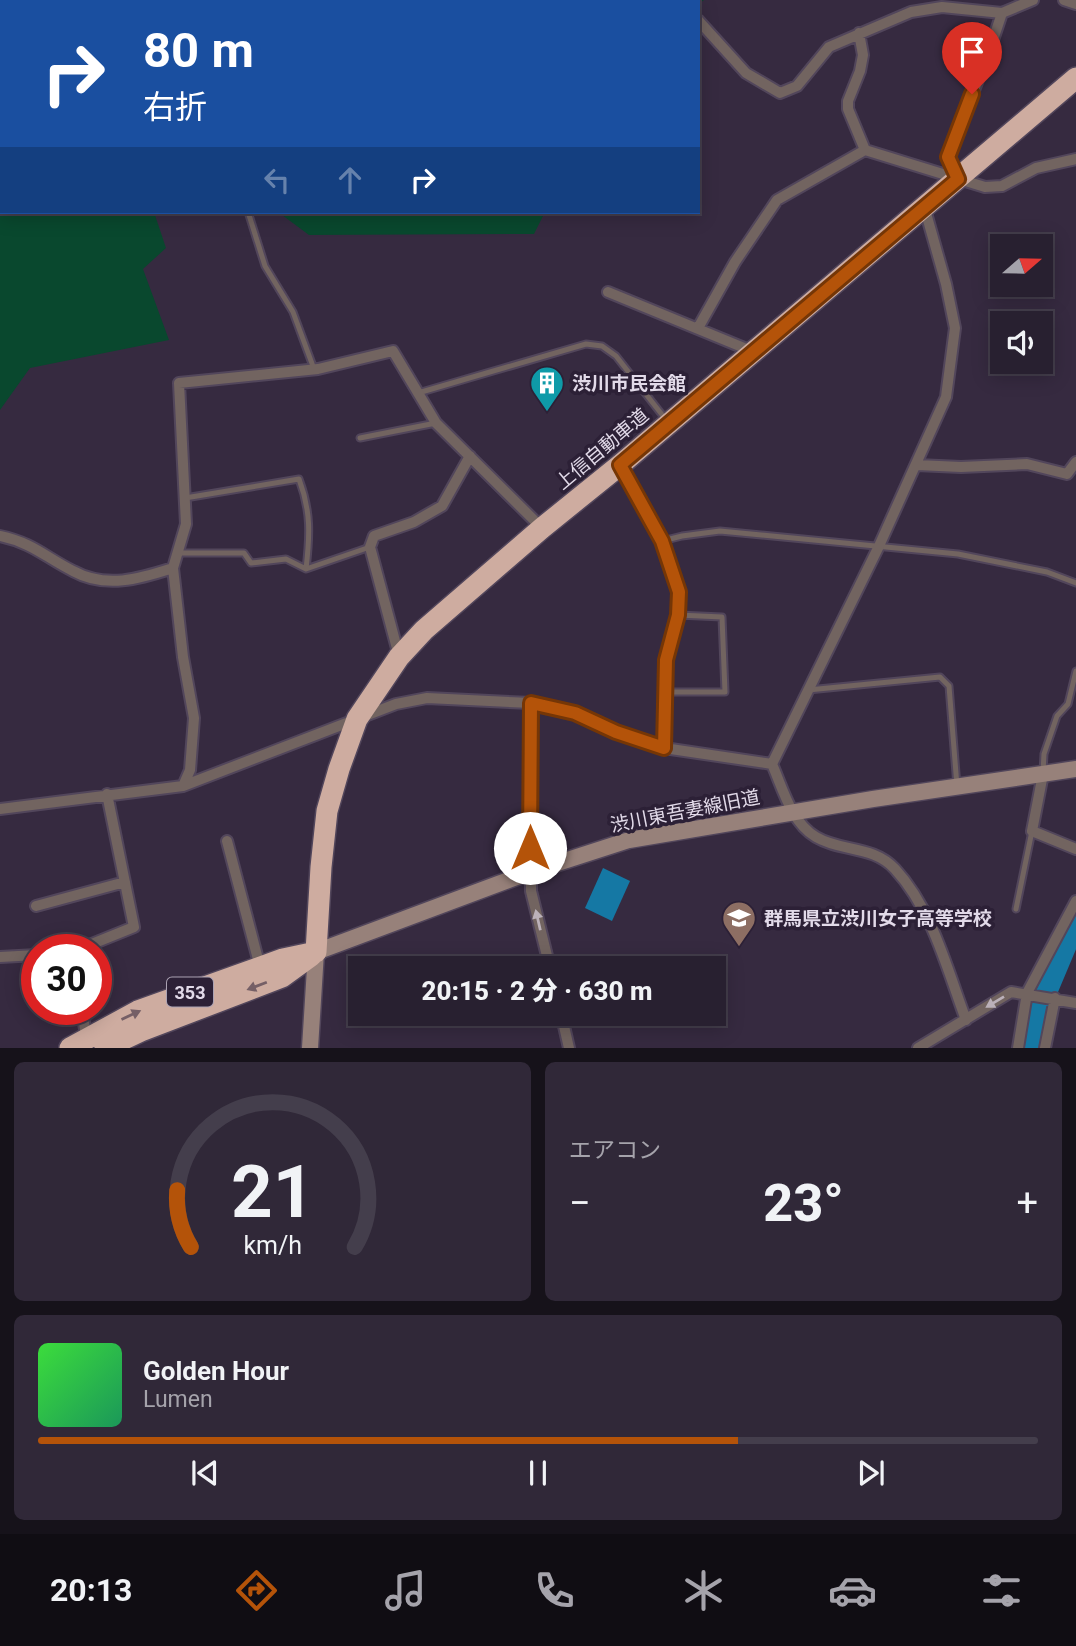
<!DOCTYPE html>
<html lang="ja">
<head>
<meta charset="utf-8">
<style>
	body { margin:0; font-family:Roboto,"Noto Sans JP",sans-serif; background:#302838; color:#f1f3f6; height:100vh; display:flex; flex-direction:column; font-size:26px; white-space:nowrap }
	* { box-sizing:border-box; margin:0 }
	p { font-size:23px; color:#a5a3ab }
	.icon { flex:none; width:38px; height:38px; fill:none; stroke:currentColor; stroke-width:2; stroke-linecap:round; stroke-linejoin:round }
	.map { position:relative; height:1048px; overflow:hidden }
	.details { display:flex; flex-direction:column; gap:14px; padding:14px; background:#16121a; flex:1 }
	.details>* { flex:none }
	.guide { position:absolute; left:0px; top:0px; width:700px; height:214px; box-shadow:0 4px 18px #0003,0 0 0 2px #443e4c; background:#1a4fa0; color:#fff; overflow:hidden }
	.needle { width:46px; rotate:70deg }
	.fabs { position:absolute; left:990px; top:234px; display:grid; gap:14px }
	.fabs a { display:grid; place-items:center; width:63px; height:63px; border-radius:0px; background:#282030; box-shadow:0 4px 18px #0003,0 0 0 2px #443e4c; font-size:35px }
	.speed { position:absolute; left:21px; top:934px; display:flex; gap:14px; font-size:35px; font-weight:700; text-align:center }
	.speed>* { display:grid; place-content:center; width:91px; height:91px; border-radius:50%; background:#282030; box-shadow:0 4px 18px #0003,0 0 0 2px #443e4c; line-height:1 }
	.speed .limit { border:10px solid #d22; background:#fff; color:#111 }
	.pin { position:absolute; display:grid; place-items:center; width:60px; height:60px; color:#fff; margin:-72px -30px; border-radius:50% 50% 50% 0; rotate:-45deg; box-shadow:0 0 7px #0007 }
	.pin .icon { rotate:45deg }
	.me { position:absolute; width:77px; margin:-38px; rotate:0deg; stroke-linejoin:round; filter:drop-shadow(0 0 5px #0008) }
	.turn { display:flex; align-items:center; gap:24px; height:147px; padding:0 28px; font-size:32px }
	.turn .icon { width:91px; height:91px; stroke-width:2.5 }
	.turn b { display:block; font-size:49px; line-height:60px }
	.lanes { display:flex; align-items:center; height:66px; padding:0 28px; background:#0003; justify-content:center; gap:35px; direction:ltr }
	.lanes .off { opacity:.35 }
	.big { font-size:52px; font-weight:800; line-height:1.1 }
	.details .tile { flex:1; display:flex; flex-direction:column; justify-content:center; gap:10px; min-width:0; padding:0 24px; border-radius:10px; background:#302838 }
	.details .dial { align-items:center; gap:0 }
	.dial svg { height:182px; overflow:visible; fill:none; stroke:#443e4c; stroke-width:7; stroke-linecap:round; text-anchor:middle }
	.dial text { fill:#f1f3f6; stroke:none }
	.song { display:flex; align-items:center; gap:21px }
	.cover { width:84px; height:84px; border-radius:10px; background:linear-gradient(135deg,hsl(120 70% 55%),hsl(150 70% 35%)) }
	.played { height:7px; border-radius:4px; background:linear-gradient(90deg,#b45309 70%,#443e4c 70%) }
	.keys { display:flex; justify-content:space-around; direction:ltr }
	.heat { display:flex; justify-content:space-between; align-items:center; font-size:38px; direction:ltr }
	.details .tiles { flex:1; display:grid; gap:14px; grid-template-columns:1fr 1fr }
	.tile:last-child { grid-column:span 2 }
	.trip { position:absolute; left:348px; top:956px; width:378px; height:70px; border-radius:0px; background:#282030; box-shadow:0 4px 18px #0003,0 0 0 2px #443e4c; font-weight:800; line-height:70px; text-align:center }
	.menu { display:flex; height:112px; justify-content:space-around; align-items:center; background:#100d13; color:#a5a3ab }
	.menu .icon { width:49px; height:49px }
	.menu .selected { color:#b45309 }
	.menu b { font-size:32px; color:#f1f3f6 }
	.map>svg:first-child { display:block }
</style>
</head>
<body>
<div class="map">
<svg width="1076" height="1048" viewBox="0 0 1076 1048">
	<rect width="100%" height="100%" fill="#362a40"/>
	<!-- green -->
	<path fill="#09482e" d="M0,0H704L698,4V2H2V212H154L166,248L143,269L169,340L30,368L0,410Z
		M278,212H545L534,234L309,235Z"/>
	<!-- water -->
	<path fill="#1578a4" d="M603,868L630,881L612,921L585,908Z"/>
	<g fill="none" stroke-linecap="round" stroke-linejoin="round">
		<!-- river -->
		<path stroke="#1578a4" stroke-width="21" d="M1033,1048L1037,1015L1076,922"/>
		<!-- lane casing -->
		<g stroke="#52465b" stroke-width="9">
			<path id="lane" d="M426,2L428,0
				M249,215L265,266L293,312L314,369
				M418,393L586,344L602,346L616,356L667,421
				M360,438L436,423
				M185,498L299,479C311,511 310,535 306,569
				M662,541L682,536L720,531L958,554L1047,572L1076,583
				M177,553H244L251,563L286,559L306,569L370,547
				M808,690L940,677L949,686L957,786
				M665,692H725L722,617L678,615
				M1043,772L1044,754L1057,716L1068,704L1076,671
				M1016,909L1032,831"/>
		</g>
		<!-- street casing -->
		<g stroke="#52465b" stroke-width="14">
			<path id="street" d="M676,0L679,2
				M1064,0L1076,4
				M332,2V0
				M521,2L522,0
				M698,20L746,73L780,93L797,86L829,47L911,12L942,7L1002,13L1033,0
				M859,33L863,55L860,71L848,101V109L865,150L985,187L1002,186L1036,168L1076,159
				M958,179L948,157L990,49L1002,13
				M924,206L946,284L955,328L946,397L879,546L772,764C783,789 791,822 816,837C841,852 873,845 895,869C932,909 947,969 966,1020
				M608,292L754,352
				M698,328L735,262L777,200L865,150
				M620,465L662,541L679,592L678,615L666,660L664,748
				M917,465L961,467L1027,464L1067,474L1076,462
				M0,536C33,543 45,557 73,571C106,589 139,579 173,568
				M399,656L370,547L374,536L414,522L442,506L470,456
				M531,703V891L550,968
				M1043,774L1032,831L1076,849
				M183,786L190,770L194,718L183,657L173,568L186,524L179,383L318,369L393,351L436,423L542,528
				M0,809L183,786L396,704L427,698L531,703L575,713L616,731L664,748L772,764
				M227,841L260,967
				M36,906L125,882
				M77,950L134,927L107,794
				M0,957L37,955
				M82,1010L87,1042
				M561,1013L569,1048
				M918,1048L1011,992L1076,1003
				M1018,1048L1027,993L1076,901
				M1045,1048L1055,998"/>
		</g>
		<!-- secondary casing -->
		<g stroke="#52465b" stroke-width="19">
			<path id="secondary" d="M310,1048L316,952L530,872L629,840L873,799L1076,769"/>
		</g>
		<!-- highway casing -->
		<g stroke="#52465b" stroke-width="24">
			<path id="highway" d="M316,952L321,867L327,811L339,769L357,719L399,657L424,630L542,528L620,465L1076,78
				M70,1048L138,1011L283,959L316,952
				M105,1048L141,1031L282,977L311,956"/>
		</g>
		<!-- lane -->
		<use href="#lane" stroke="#726460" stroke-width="5"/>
		<!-- street -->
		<use href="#street" stroke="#726460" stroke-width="10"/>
		<!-- secondary -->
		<use href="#secondary" stroke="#97817a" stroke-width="16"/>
		<!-- highway -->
		<use href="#highway" stroke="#ceaca0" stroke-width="21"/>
	</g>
	<!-- one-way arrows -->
	<defs><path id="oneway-solid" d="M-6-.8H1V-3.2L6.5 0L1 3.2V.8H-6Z" transform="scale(1.75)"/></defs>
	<g fill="#bbb1b9">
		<use href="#oneway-solid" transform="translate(538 920) rotate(-103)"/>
		<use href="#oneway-solid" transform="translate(995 1002) rotate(149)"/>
	</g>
	<g fill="#755f66">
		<use href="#oneway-solid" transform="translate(257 986) rotate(159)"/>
		<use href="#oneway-solid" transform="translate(131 1015) rotate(-25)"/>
	</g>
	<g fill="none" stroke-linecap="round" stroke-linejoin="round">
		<!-- route casing -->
		<g stroke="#753606" stroke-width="18">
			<path id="route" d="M530,848L531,703L575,713L616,732L664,748L666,660L678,615L679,592L662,541L620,465L958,179L948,157L972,94"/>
		</g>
		<!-- route -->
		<use href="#route" stroke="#b45309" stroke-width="12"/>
	</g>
	<!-- icons -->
	<defs>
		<g id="building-pin" transform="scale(1.75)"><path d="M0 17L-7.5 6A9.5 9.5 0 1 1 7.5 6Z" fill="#0f9aa8" stroke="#2c2036"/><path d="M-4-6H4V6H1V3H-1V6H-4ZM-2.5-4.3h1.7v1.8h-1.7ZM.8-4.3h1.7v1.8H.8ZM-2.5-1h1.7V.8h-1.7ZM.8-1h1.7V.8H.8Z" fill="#fff"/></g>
		<g id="school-pin" transform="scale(1.75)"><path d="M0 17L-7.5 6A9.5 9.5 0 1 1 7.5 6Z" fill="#8d6e63" stroke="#2c2036"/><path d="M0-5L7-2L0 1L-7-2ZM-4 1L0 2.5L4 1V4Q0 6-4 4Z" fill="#fff"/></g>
	</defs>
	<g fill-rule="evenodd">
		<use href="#building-pin" x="547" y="383"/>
		<use href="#school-pin" x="739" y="918"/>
	</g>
	<g text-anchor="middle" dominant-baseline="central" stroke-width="7" stroke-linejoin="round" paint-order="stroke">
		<!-- shield labels -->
		<rect fill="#2c2036" stroke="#aba2b3" stroke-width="2" x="167" y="977.5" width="46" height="29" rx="5"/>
		<g font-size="18" font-weight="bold" fill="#e2dae9">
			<text x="190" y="992">353</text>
		</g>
		<!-- poi labels -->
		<g font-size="19" font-weight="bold" fill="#e2dae9" stroke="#2c2036" text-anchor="start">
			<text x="572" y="383">渋川市民会館</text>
			<text x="764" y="918">群馬県立渋川女子高等学校</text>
		</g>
		<!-- street labels -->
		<g font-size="19" fill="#e2dae9" stroke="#2c2036">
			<text transform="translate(602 449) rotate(-40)">上信自動車道</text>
			<text transform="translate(685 811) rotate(-11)">渋川東吾妻線旧道</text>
		</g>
	</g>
</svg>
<div class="fabs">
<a><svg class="needle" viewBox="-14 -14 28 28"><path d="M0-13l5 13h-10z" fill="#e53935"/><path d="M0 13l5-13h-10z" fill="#a5a3ab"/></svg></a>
<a><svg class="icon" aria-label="sound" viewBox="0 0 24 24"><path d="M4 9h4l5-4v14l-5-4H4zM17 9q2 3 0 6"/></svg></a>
</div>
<div class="speed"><div class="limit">30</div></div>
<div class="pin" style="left:972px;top:94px;background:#d93025"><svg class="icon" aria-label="arrive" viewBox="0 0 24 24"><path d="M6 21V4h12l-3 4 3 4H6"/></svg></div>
<svg class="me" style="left:530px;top:848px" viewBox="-20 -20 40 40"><circle r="19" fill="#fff"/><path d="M0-13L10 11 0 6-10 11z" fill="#b45309"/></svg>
<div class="trip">20:15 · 2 分 · 630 m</div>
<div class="guide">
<div class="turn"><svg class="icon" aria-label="right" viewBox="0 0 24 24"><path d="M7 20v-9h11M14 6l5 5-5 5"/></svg><div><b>80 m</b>右折</div></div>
<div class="lanes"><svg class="icon off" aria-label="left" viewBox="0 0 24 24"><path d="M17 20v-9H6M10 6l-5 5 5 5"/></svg><svg class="icon off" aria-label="ahead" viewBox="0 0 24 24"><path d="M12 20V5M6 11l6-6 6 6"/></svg><svg class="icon" aria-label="right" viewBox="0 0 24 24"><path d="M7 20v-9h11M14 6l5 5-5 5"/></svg></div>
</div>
</div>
<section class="details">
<div class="tiles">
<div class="tile dial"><svg viewBox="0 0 100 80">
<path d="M14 69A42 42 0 1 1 86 69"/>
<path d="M14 69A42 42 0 0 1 8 44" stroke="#b45309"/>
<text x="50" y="56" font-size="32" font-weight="700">21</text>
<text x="50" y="72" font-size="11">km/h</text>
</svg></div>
<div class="tile"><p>エアコン</p>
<div class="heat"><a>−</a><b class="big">23°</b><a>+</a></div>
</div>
<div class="tile">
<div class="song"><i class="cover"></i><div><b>Golden Hour</b><p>Lumen</p></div></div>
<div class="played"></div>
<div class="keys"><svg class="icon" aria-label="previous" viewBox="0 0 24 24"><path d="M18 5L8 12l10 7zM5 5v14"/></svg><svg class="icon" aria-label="pause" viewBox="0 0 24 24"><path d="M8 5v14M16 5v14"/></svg><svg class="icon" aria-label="next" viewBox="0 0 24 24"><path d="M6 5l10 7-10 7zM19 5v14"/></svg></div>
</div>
</div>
</section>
<nav class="menu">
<b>20:13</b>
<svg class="icon selected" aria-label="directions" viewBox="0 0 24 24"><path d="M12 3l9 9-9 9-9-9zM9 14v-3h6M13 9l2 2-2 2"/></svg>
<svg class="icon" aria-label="music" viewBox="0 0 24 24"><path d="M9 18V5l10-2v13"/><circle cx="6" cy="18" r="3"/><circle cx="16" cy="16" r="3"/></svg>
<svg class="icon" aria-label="phone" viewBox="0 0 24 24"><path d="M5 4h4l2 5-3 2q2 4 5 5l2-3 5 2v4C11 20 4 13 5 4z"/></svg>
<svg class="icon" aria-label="climate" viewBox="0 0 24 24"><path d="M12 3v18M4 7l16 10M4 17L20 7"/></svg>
<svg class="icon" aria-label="car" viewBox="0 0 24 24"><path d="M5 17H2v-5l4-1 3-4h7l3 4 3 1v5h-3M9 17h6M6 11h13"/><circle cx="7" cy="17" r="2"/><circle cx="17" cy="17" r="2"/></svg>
<svg class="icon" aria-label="filters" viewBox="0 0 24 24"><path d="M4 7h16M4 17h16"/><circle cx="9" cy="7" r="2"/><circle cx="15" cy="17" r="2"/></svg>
</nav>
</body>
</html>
